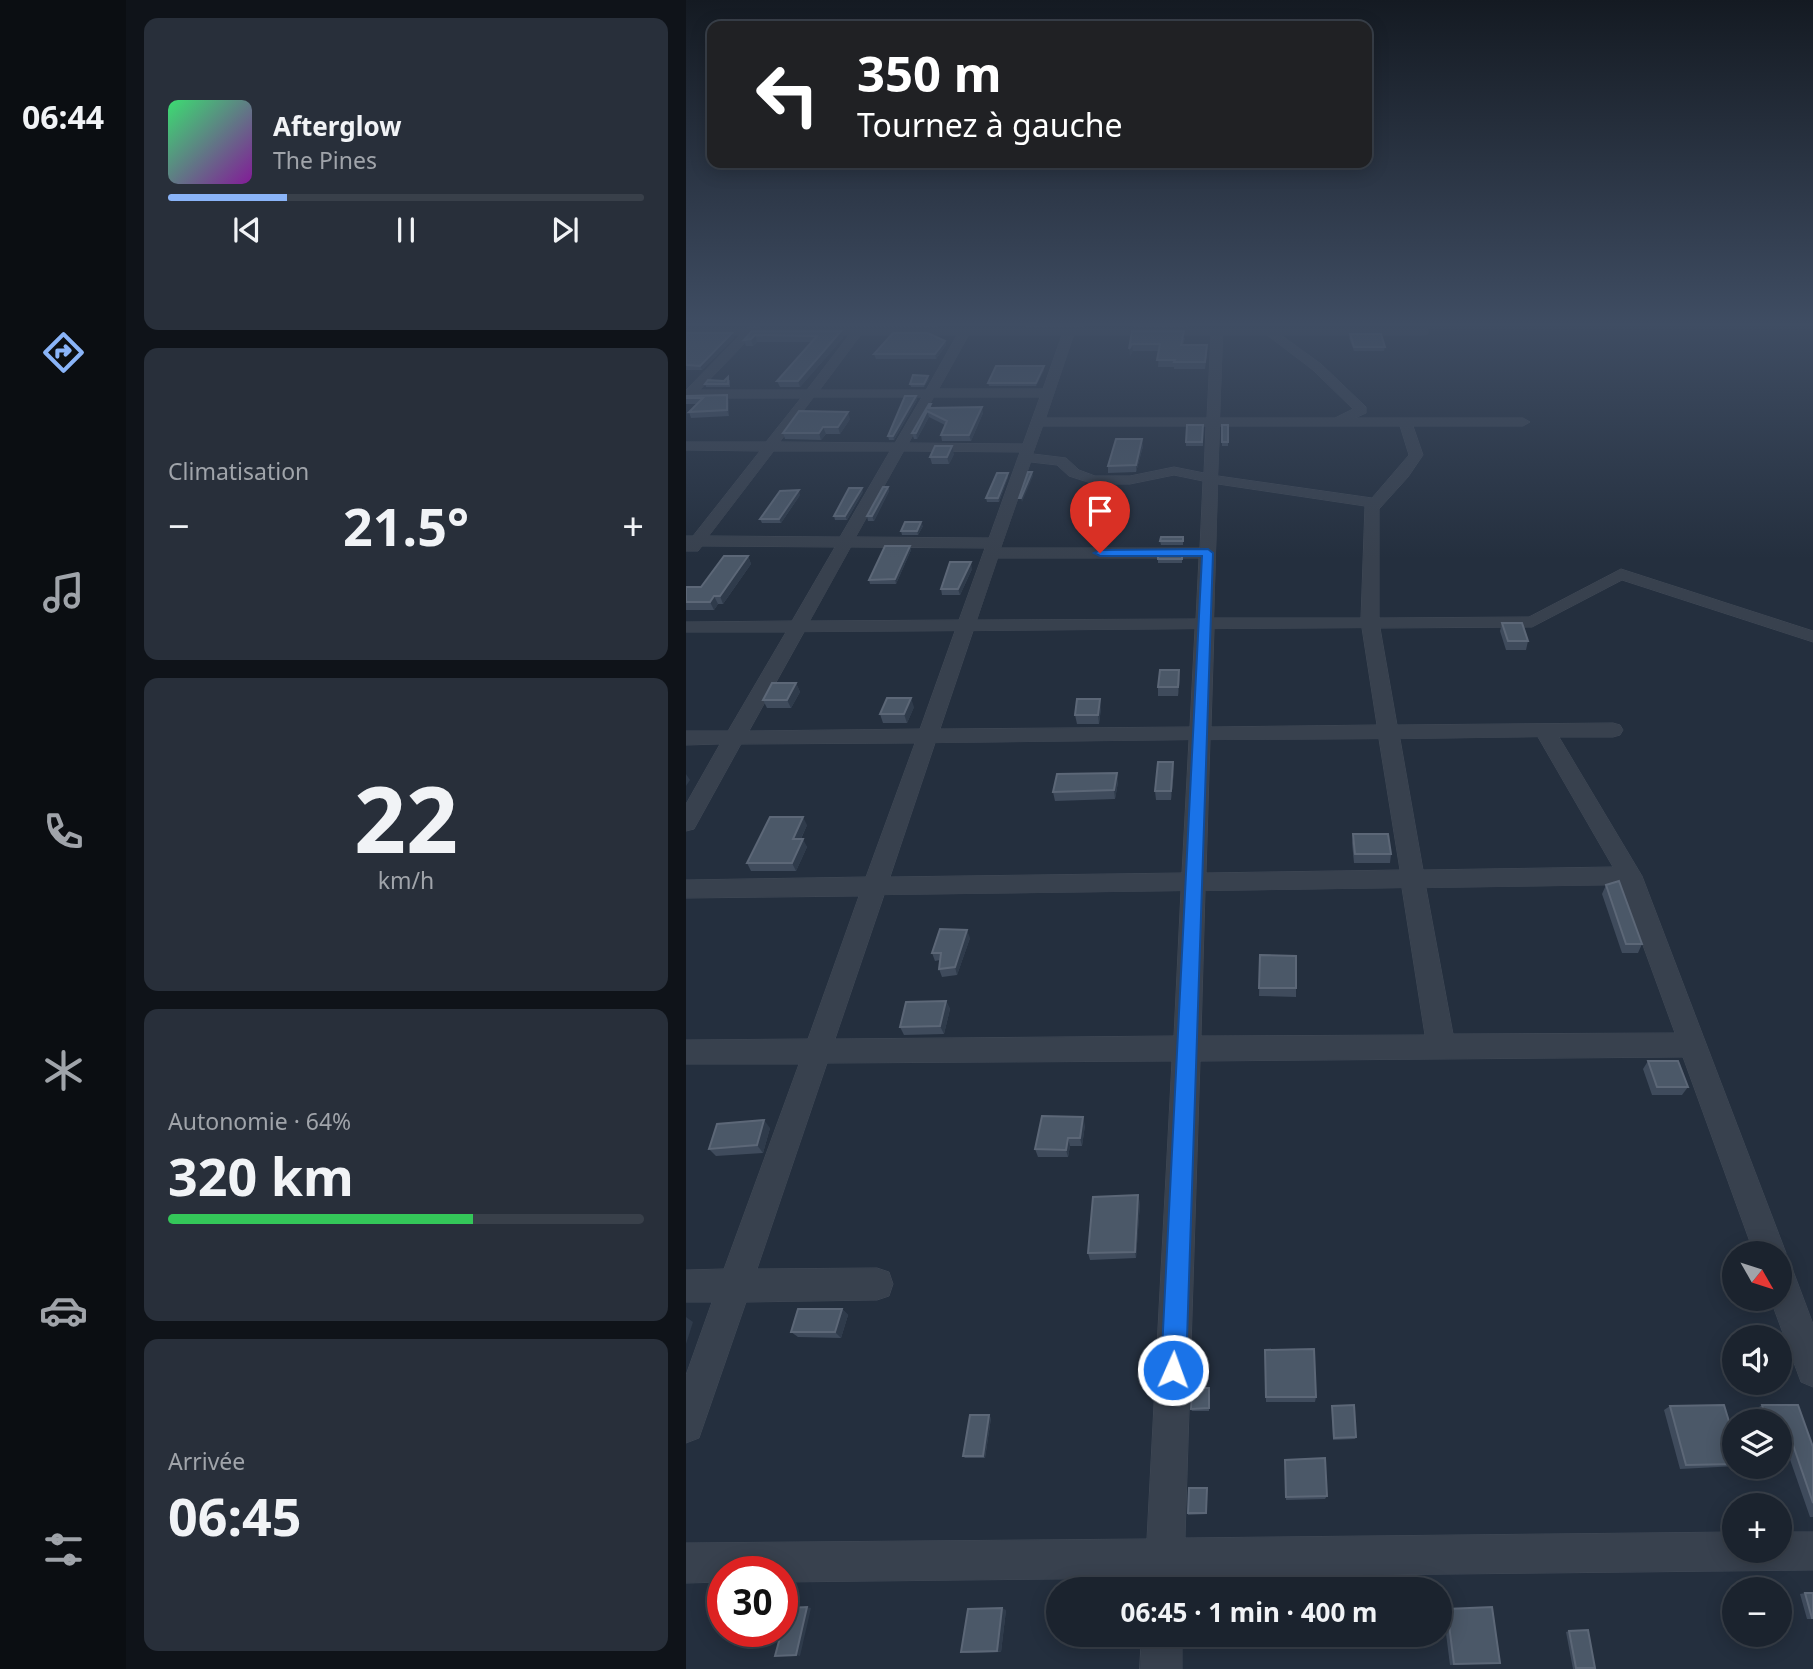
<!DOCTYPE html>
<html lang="fr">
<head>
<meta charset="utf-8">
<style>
	body { margin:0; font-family:"Noto Sans",sans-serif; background:#282f3a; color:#f1f3f6; height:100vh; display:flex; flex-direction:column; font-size:26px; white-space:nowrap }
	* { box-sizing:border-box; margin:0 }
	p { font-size:23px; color:#a0a4aa }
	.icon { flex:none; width:38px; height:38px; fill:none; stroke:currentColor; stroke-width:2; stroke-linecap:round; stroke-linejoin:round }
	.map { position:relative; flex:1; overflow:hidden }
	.drawer { display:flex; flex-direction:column; gap:18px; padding:18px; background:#0f1319; width:560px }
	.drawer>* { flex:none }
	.banner { position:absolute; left:21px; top:21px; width:665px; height:147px; border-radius:14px; box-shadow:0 4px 18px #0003,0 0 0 2px #39404a; background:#202124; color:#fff; overflow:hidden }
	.needle { width:46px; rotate:129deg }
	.buttons { position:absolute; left:1036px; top:1241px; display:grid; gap:14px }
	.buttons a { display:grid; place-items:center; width:70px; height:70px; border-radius:50%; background:#1b232e; box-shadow:0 4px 18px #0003,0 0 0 2px #39404a; font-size:35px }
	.speed { position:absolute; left:21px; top:1556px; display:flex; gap:14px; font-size:35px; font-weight:700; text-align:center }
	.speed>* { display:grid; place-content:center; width:91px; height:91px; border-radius:50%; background:#1b232e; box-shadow:0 4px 18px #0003,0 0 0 2px #39404a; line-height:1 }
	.speed .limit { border:10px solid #d22; background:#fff; color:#111 }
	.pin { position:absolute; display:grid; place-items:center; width:60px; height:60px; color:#fff; margin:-72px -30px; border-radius:50% 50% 50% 0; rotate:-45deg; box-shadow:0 0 7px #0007 }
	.pin .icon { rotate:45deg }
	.me { position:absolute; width:77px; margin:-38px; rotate:2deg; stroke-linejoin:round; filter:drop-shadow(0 0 5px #0008) }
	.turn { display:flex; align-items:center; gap:24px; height:147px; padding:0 35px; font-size:32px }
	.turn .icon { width:91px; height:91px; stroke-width:2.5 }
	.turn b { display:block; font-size:49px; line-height:60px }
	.big { font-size:52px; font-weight:700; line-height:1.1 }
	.drawer .widget { flex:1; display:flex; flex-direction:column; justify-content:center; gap:10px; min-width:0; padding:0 24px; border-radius:14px; background:#282f3a }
	.drawer .dial { align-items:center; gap:0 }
	.dial b { font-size:91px; line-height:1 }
	.song { display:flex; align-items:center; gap:21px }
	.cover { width:84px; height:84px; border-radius:10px; background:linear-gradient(135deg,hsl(140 70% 55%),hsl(290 70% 35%)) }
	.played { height:7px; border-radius:4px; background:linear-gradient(90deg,#8ab4f8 25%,#39404a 25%) }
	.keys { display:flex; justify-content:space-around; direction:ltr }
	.heat { display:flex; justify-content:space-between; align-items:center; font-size:38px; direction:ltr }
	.charge { height:10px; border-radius:5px; background:linear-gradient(90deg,#34c759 64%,#39404a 0) }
	.trip { position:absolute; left:360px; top:1577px; width:406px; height:70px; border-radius:35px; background:#1b232e; box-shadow:0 4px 18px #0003,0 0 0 2px #39404a; font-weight:700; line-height:70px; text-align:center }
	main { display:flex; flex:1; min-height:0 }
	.tab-bar { display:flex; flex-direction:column; width:126px; justify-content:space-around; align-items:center; background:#0b0e12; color:#a0a4aa }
	.tab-bar .icon { width:49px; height:49px }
	.tab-bar .current { color:#8ab4f8 }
	.tab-bar b { font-size:32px; color:#f1f3f6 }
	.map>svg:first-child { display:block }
</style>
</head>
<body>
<main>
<nav class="tab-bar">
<b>06:44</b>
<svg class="icon current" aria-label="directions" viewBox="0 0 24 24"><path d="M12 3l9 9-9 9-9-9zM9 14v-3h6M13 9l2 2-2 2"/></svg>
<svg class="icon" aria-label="music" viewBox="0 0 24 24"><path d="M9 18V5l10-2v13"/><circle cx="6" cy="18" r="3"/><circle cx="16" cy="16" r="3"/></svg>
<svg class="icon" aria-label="phone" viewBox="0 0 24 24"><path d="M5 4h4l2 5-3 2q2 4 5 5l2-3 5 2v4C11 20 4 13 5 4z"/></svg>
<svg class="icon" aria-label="climate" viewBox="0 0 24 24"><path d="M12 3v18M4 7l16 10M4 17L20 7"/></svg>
<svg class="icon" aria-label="car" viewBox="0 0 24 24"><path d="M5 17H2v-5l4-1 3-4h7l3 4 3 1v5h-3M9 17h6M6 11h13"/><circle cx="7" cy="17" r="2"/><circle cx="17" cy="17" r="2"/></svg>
<svg class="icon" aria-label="filters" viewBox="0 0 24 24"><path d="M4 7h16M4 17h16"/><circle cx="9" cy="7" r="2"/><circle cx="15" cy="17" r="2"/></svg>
</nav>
<section class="drawer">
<div class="widget">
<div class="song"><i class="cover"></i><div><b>Afterglow</b><p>The Pines</p></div></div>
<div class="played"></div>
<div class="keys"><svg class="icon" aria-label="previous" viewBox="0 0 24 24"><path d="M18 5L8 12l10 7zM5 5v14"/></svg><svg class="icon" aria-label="pause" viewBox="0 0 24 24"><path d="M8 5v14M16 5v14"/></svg><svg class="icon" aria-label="next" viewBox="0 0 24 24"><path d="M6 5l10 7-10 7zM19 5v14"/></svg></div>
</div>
<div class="widget"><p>Climatisation</p>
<div class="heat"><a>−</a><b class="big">21.5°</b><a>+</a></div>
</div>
<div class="widget dial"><b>22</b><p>km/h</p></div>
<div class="widget"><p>Autonomie · 64%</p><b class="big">320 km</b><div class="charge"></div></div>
<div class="widget"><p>Arrivée</p><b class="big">06:45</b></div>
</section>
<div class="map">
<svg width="1127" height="1669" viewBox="0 0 1127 1669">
	<rect width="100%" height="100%" fill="#242f3e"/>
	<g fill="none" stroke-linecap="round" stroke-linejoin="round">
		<!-- minor casing -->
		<g stroke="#414a57" stroke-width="1">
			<path id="minor" d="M64,325H74V329L742,330V334L738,335H595L635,364L680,407V413L669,418H837L844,422L837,426H727L737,455L722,477L693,509V618L843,617L935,569L1127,631V642L936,580L846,627L694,628L711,725L927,723L934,725L937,730L934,735L927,737H873L956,876L1100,1253L1095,1264L1106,1268L1127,1324V1387L1115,1382L1084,1298H1094V1253H1068L997,1057L514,1061L499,1538L1048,1532V1550H1094V1532H1127V1570L498,1577V1589H458L459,1578L96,1582V1572H37V1582L0,1583V1543L461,1539L486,1061L141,1063L71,1269L191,1268L203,1272L207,1284L203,1296L191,1300L60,1302L13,1438L0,1443V1375L26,1302H0V1270L38,1269L113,1064H0V1040L122,1039L173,896L0,898V880L180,877L229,743L55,744L8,829L0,831V804L34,744L0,745V731H42L100,632H0V622L106,621L149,547L16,546L12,551H0V536H7L74,451L0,450V442H80L115,398H6L0,401V390L54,335H0V329H61ZM67,335H163L121,390H14ZM175,335H271L240,390H134ZM283,335H376L357,389H253ZM388,335H525L521,418H360ZM537,335H581L627,370L667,409L649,418H534ZM128,397H236L209,443L94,442ZM248,397H354L337,444L223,443ZM357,426H520L518,473L488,467L444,476H409L393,470L380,458L347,454ZM534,426H714L723,455L686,498L532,476ZM88,451H204L154,537L23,536ZM218,451L334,452L303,538L170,537ZM345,462L371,465L383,476L408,484H444L488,475L517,481L514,548H315ZM532,484L679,506L675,618H528ZM165,547L299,548L273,620L124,621ZM312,558H513L510,619L291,620ZM676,628L691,725L525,727L528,629ZM509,629L504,727L254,729L287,631ZM269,631L234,729L63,731L118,632ZM852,737L927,867L737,870L714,739ZM693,739L714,870L520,873L524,740ZM503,740L496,873L204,877L249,743ZM935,885L989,1033L767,1034L740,888ZM716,888L739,1035L515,1036L519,891ZM495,891L488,1036L149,1039L198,895Z
				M456,1634H496V1669H454Z"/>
		</g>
		<!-- minor -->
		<use href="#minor" fill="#38414e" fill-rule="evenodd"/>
	</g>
	<!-- wall -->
	<path fill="#3f4b5c" d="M0,325H61L60,326H0Z
		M76,325H251V327L77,326Z
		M340,325H399L398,327H340Z
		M448,325H501V327H448Z
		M66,331H155L157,338L114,387H94L91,381L125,342H71L67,346H60L58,340Z
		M446,331L499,338L497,345L521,352L519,369H488V367H472L473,351H447L444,356Z
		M0,333L48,338L16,370H0Z
		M664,334L699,347L698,351H668L663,338Z
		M259,341L260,345L250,359H190L188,354Z
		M358,366V370L350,386H303L302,383Z
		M243,379L238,387H225L224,384Z
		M44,380V387H20L19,384Z
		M0,396L43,401V416L5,418L3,412L11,404H0Z
		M230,396L231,400L208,440H203L202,436Z
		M243,404L246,408L297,413L285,441H256L255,435L259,425L243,417L231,439H228L226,433Z
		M164,419L154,434H140L135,440L99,439L97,433Z
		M517,425V446H500V442Z
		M536,425H542V446H536Z
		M457,446L450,472L422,473V466Z
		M268,454L263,464H246L244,457Z
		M322,473V477L313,502H301L300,498Z
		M202,487L203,491L188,521H182L181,516Z
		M177,492L161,520H149L148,516Z
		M114,495L95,523H76L74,519Z
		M237,526L232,535H216L215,531Z
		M497,537V545H475L474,541Z
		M224,546L225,550L210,584H184L183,580Z
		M62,556L65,564L37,604H32L28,610H0V587H15Z
		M496,556V563H472V559Z
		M286,569L274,595H256L255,589Z
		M816,623L842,641L840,650H820L814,631Z
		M494,678L492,696H472V687Z
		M110,683L114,692L105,708H81L77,700Z
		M228,707L221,723H197L194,714Z
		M415,708L413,724H391L389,715Z
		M487,762L488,771L485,800H470L469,791Z
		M432,782L429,799L369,801L367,792Z
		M121,825L115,839L121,847L110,871H65L61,863Z
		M667,834L705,854L704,863H668L666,843Z
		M920,885L956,944L952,953H936L916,894Z
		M284,938L271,975L256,977L253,969L254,960L249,961L246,953Z
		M574,955L610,988V997L573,996Z
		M260,1001L264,1009L258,1034L218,1035L214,1027Z
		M962,1061L1002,1087L996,1095H966L957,1069Z
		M399,1125L396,1146H384L382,1157H352L349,1149Z
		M84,1128L77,1153L30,1156L23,1149Z
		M454,1202L450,1258L404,1260L402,1253Z
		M156,1309L162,1315L155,1338L112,1337L105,1332Z
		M579,1350L630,1397L629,1402H580Z
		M523,1388V1411H506L505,1409Z
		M1076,1405L1127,1447V1517H1124L1100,1448H1094V1421H1074L1070,1409Z
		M646,1406L670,1437L669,1439L647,1440Z
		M984,1406L1048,1438V1466H1051L994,1469L978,1410Z
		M305,1418L299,1458H279L277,1456Z
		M599,1460L641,1496L639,1499L600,1500Z
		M521,1488V1514L502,1515V1513Z
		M1119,1593H1127V1619H1121L1114,1594Z
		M761,1609L814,1663L764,1665L757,1610Z
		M320,1610L315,1652L281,1653L275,1652Z
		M883,1631L909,1668L887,1669L880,1632Z"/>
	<!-- shaded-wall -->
	<path fill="#2f3b4b" d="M155,331L157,338L114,387L112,381Z
		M46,333L48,338L16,370L14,366Z
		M69,335L71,342L67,346L65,339Z
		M259,341L260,345L250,359L249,354Z
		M446,344L447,351L444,356L443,349Z
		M358,366V370L350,386V383Z
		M242,376L243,379L238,387V384Z
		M41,395L43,401V416L41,410Z
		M230,396L231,400L208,440L207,436Z
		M296,407L297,413L285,441L283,435Z
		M241,411L243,417L231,439L230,433Z
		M162,412L164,419L154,434L152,427Z
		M137,427L140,434L135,440L133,433Z
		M456,439L457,446L450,472V465Z
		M266,446L268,454L263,464L261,457Z
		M346,472L347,476L336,502L335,498Z
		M322,473V477L313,502L312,498Z
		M202,487L203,491L188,521L186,516Z
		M176,488L177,492L161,520L159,516Z
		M113,490L114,495L95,523L93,519Z
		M235,522L237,526L232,535L231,531Z
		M224,546L225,550L210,584L209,579Z
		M62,556L65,564L37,604L34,596Z
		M285,562L286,569L274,595L272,589Z
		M28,596L32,604L28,610L24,602Z
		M493,670L494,678L492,696V687Z
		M110,683L114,692L105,708L101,700Z
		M225,698L228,707L221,723L218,714Z
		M414,699L415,708L413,724L412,715Z
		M487,762L488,771L485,800V791Z
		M431,773L432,782L429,799L428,790Z
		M0,774L4,780L0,786Z
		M117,817L121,825L111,847L107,839Z
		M117,839L121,847L110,871L106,863Z
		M281,930L284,938L271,975L269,967Z
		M260,1001L264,1009L258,1034L254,1026Z
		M397,1117L399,1125L396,1146L394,1138Z
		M78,1120L84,1128L77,1153L71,1145Z
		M382,1138L384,1146L382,1157L380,1150Z
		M452,1195L454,1202L450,1258L449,1252Z
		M156,1309L162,1315L155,1338L149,1332Z
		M0,1317L7,1322L0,1344Z
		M303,1415L305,1418L299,1458L297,1456Z
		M121,1607L125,1608L114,1656L110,1655Z
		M316,1608L320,1610L315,1652L311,1651Z"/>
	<!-- building -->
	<path fill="#4b5868" stroke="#5c6777" stroke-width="2" d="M66,331H155L112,381H91L131,336L69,335L65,339L58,340Z
		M446,331H498L495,345H521L519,362H488L489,360H471L474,344H446L443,349Z
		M0,333H46L14,366L0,365Z
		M207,333H242L259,341L249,354H188Z
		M664,334H695L699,347H668Z
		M310,366H358L350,383H302Z
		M227,375L242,376L238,384H224Z
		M42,377V384H19L22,380L38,381Z
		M41,395V410L3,412L17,398H0V396Z
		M219,396H230L207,436H202Z
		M243,404H245L243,408L296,407L283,435H255L261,421L241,411L230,433H226Z
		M113,411L162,412L152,427H137L133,433H97Z
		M501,425H517L516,442H500Z
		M536,425H542V442H536Z
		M430,439H456L450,465L422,466Z
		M249,446H266L261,457H244Z
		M342,472H346L335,498H333Z
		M311,473H322L312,498H300Z
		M197,487H202L186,516H181Z
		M163,488H176L159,516H148Z
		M113,490L93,519H74L94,491Z
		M219,522H235L231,531H215Z
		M475,537H497V541H474Z
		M199,546H224L209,579L183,580Z
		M38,556H62L34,596H28L24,602H0V587H15Z
		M472,556H496V559H472Z
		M264,562H285L272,589H255Z
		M816,623H836L842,641H822Z
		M474,670H493L492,687H472Z
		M86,683H110L101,700H77Z
		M201,698H225L218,714H194Z
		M391,699H414L412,715H389Z
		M472,762H487L485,791H469Z
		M431,773L428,790L367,792L371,774Z
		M84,817H117L107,839H117L106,863H61Z
		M667,834H702L705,854H669Z
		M933,881L956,944H940L920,885Z
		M254,929L281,930L269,967L253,969L255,953H246Z
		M574,955L610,956V988H573Z
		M260,1001L254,1026L214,1027L220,1002Z
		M962,1061H992L1002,1087H971Z
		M356,1116L397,1117L394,1138H382L380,1150L349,1149Z
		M78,1120L71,1145L23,1149L31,1124Z
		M452,1195L449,1252L402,1253L407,1197Z
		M112,1309H156L149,1332H105Z
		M628,1349L630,1397H580L579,1350Z
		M506,1388H523V1408L505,1409Z
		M668,1405L670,1437L648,1438L646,1406Z
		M1038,1405L1048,1438V1464L1000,1465L984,1406Z
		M1076,1405H1112L1127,1447V1503L1107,1445H1094V1421H1081Z
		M284,1415H303L297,1456H277Z
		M639,1458L641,1496L600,1497L599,1460Z
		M503,1488H521L520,1513H502Z
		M1119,1593H1127V1618H1126Z
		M121,1607L110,1655L89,1656L102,1608Z
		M806,1607L814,1663L768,1664L761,1609Z
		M316,1608L311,1651L275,1652L282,1609Z
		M902,1630L909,1668H890L883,1631Z"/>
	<!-- sky -->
	<linearGradient id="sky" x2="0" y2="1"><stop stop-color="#141a22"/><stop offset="0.58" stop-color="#3f4d63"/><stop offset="1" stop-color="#3f4d63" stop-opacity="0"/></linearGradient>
	<rect width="1127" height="559" fill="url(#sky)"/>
	<!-- route -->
	<path fill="#1a73e8" stroke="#114b97" stroke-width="2" d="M522,549L527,553L500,1370L496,1379L487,1382L479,1379L475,1370L516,556H414L408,553L414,550Z"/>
</svg>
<div class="buttons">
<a><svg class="needle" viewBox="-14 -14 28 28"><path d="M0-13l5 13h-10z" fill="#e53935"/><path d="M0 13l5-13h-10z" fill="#a0a4aa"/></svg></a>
<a><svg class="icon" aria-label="sound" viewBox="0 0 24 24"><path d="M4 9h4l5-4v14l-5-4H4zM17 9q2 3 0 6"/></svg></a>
<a><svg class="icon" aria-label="layers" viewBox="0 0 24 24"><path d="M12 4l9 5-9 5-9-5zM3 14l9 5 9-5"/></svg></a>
<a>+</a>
<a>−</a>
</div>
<div class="speed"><div class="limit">30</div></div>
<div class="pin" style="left:414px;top:553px;background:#d93025"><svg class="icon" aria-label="arrive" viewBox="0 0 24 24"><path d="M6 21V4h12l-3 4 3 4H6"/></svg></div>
<svg class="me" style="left:487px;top:1370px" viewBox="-20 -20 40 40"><circle r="17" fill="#1a73e8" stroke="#fff" stroke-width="3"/><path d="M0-11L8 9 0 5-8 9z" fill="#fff"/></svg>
<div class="trip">06:45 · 1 min · 400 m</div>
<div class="banner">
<div class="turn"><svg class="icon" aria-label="left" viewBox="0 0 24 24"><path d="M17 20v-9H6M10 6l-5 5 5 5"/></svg><div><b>350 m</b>Tournez à gauche</div></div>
</div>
</div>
</main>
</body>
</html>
